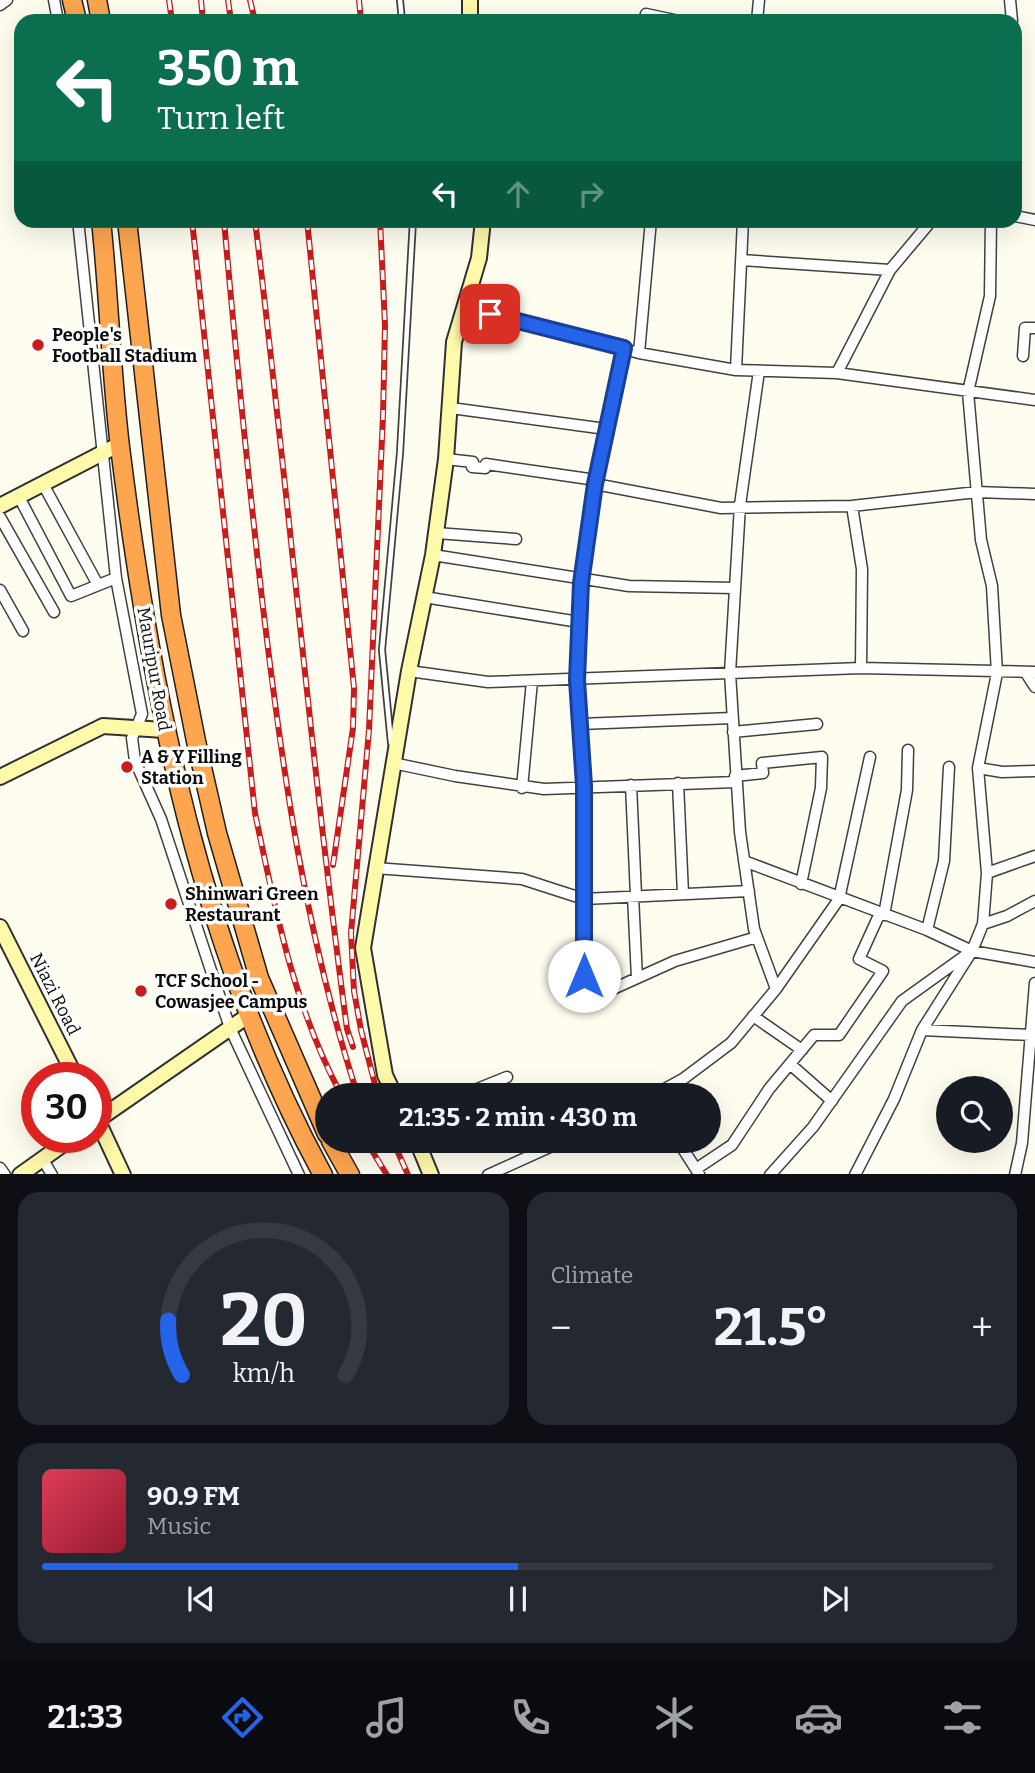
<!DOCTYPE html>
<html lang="en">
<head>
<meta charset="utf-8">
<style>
	body { margin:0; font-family:Bitter,serif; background:#242831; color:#f1f3f6; height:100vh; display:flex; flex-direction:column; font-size:26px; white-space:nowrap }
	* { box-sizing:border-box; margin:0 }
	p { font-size:23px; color:#9ea1a6 }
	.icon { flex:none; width:38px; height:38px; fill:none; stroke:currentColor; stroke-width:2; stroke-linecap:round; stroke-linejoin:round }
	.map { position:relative; height:1174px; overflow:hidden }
	.drawer { display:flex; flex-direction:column; gap:18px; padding:18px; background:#0d0f14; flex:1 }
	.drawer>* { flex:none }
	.top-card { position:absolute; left:14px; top:14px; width:1008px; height:214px; border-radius:21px; box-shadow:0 7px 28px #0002; background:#0b6e4f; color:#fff; overflow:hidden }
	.fabs { position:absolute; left:936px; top:1076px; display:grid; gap:14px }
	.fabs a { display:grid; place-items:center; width:77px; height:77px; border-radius:50%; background:#171b24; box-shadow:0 7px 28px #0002; font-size:35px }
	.speed { position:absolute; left:21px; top:1062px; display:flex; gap:14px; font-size:35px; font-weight:700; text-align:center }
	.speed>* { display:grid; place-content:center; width:91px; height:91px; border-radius:50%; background:#171b24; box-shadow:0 7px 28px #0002; line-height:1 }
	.speed .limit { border:10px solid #d22; background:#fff; color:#111 }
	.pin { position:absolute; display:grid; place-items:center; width:60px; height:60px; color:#fff; margin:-30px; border-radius:14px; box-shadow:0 4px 10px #0006 }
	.me { position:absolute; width:77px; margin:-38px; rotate:0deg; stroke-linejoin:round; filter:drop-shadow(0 0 5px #0008) }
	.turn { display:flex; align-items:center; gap:24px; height:147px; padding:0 28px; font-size:32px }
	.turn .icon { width:91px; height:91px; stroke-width:2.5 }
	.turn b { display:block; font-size:49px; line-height:60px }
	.lanes { display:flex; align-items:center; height:66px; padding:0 28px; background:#0003; justify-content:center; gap:35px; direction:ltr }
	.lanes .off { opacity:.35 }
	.big { font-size:52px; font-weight:700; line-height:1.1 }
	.drawer .tile { flex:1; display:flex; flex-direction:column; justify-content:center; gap:10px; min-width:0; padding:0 24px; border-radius:21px; background:#242831 }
	.drawer .dial { align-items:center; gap:0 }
	.dial svg { height:182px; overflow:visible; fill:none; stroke:#363941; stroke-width:7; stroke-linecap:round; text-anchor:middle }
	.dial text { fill:#f1f3f6; stroke:none }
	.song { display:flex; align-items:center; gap:21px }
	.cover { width:84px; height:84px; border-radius:10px; background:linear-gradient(135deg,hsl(350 70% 55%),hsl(350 70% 35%)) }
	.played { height:7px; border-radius:4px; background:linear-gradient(90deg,#2563eb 50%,#363941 50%) }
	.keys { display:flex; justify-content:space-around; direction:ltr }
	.heat { display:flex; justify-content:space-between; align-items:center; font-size:38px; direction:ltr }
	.drawer .tiles { flex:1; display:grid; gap:18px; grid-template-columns:1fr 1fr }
	.tile:last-child { grid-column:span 2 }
	.trip { position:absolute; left:315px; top:1083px; width:406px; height:70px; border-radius:35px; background:#171b24; box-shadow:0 7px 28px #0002; font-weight:700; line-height:70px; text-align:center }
	.tabs { display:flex; height:112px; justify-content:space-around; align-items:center; background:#090b0e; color:#9ea1a6 }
	.tabs .icon { width:49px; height:49px }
	.tabs .active { color:#2563eb }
	.tabs b { font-size:32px; color:#f1f3f6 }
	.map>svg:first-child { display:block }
</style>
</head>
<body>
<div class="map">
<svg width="1035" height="1175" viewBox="0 0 1035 1175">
	<rect width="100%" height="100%" fill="#fffdef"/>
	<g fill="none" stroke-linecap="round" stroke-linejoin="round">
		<!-- lane casing -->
		<g stroke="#414141" stroke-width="8">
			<path id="lane" d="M400,0L402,21
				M391,743L382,650L400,453L413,220"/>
		</g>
		<!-- street casing -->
		<g stroke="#414141" stroke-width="13">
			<path id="street" d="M54,0L58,21
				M1010,0L1012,21
				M0,5L7,0
				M644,21L646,14L679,21
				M757,21L759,0
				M1015,216L1035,220
				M78,220L116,578L142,714L132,738L135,761L161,819L230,1028L299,1175
				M741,260L890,270
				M463,307L639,353L736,370L837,373L1035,400
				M624,348L596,480L581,583L577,680L584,786V1002L675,961L757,937
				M639,353L651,220
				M1023,356L1025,328H1035
				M736,370L743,220
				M759,371L740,505L730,673L740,832L754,929L776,989
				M837,373L890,270L932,220
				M451,408L606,429
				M446,459L473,462L472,467L485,468L486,464L596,480
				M43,484L98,585
				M595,484L721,508L852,506L977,492L1035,494
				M19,497L71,596L116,578
				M852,506L862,569L861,668
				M0,517L54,612
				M436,533L516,539
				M433,555L629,586L735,588
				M0,590L23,631
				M424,597L579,622
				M409,671L488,682L861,668L1035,672
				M1026,673L1035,687
				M580,724L732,718
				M733,732L817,724
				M393,763L455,776L544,789L736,782
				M978,768L1002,772L1035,771
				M735,776L763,773L762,763L822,757L821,788L801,884
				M678,783L683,894
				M631,785L636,896
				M522,788L532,681
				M744,861L927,930L972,951L1035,962
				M375,868L522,879L584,899L749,891
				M987,873L1035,856
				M633,896L637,978
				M884,915L907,790L908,750
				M983,924L1007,916L1035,901
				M927,930L944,861L949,767
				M753,1016L802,1050
				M922,1030L1030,1035
				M790,1064L832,1101
				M460,1096L507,1077
				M652,1096L683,1079L731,1043L776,989L839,899L870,757
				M678,1141L699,1174
				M42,1158L52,1175
				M0,1168L5,1175
				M696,1169L732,1145L769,1089L814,1035H839L883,971L859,959L880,913
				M488,1175L563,1141
				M770,1175L813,1127L902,1001L966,955
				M855,1175L894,1099L922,1030L972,951L983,924L987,873L978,768L997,673L992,586L981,540L968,392L990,296L991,220
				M1015,1175L1022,1143L1035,983"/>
		</g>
		<!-- secondary casing -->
		<g stroke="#303030" stroke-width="18">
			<path id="secondary" d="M470,21V0
				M0,506L120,444
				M0,777L103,726L164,730
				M0,927L76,1078
				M395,1096L385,1075L363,948L409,671L433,555L446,459L454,342L479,258L483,220
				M96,1117L123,1175
				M96,1121L249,1015
				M417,1141L431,1175
				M20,1175L72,1138"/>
		</g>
		<!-- highway casing -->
		<g stroke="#1f1f1f" stroke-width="21">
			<path id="highway" d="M72,0L77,21
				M97,0L101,21
				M101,220C109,296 111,372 120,447C151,696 201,952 323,1175
				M127,220L171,615L196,741L217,833L259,978L327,1134
				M331,1141L350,1175"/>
		</g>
		<!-- lane -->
		<use href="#lane" stroke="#fff" stroke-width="4.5"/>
		<!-- street -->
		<use href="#street" stroke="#fff" stroke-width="10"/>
		<!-- secondary -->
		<use href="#secondary" stroke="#fff9aa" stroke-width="14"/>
		<!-- highway -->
		<use href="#highway" stroke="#fda54f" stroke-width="18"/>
		<!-- rail casing -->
		<g stroke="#c81c1e" stroke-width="6">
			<path id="rail" d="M169,0L172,21
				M201,0L203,21
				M228,0L231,21
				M250,0L255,21
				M359,0L361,21
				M192,220L255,813C275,909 294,1008 342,1096
				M224,220C235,347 248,473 262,599C282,768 305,934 358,1096
				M255,220C288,490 311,760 347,1029L353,1047
				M307,220L354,688L353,728L333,865
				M378,1096L361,1030L354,991L351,933L369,730L383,416L385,325L380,220
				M366,1141L387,1175
				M393,1141L408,1175"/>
		</g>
		<!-- rail -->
		<use href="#rail" stroke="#fff" stroke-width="3.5" stroke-dasharray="10" stroke-linecap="butt"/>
	</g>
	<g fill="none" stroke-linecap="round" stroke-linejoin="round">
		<!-- route casing -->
		<g stroke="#184099" stroke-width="18">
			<path id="route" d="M490,314L624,348L595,484L581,583L577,680L584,786V976"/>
		</g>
		<!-- route -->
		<use href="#route" stroke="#2563eb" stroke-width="12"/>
	</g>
	<!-- markers -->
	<g fill="#c81c1e" stroke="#fff" stroke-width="2.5">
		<circle cx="38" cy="345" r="7"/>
		<circle cx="127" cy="767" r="7"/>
		<circle cx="171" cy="904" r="7"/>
		<circle cx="141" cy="991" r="7"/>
	</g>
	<g text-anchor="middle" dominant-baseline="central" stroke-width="7" stroke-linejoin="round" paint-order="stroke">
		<!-- poi labels -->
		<g font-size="18" font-weight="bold" fill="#0e0e0e" stroke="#fff" text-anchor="start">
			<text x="52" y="335">People's<tspan x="52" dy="21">Football Stadium</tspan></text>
			<text x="141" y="757">A &amp; Y Filling<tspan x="141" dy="21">Station</tspan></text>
			<text x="185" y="894">Shinwari Green<tspan x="185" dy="21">Restaurant</tspan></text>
			<text x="155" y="981">TCF School -<tspan x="155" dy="21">Cowasjee Campus</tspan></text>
		</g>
		<!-- street labels -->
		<g font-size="18" fill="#0e0e0e" stroke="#fff">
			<text transform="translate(154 669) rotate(80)">Mauripur Road</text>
			<text transform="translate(55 994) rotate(63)">Niazi Road</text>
		</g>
	</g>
</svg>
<div class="fabs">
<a><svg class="icon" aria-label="search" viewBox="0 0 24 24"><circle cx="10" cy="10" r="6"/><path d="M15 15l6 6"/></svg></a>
</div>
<div class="speed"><div class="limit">30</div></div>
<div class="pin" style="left:490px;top:314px;background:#d93025"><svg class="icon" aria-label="arrive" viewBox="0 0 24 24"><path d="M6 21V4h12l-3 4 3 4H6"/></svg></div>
<svg class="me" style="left:584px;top:976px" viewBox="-20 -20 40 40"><circle r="19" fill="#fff"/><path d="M0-13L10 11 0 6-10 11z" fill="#2563eb"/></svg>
<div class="trip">21:35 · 2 min · 430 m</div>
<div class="top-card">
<div class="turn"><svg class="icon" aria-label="left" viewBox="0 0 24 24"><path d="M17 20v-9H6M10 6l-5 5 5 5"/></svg><div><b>350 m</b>Turn left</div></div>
<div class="lanes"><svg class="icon" aria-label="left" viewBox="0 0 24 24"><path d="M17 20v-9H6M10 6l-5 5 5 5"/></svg><svg class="icon off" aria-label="ahead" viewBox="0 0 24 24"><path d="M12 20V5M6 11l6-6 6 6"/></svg><svg class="icon off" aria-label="right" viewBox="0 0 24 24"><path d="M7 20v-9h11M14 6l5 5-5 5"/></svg></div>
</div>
</div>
<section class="drawer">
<div class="tiles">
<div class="tile dial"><svg viewBox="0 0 100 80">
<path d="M14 69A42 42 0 1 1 86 69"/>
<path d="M14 69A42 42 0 0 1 8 45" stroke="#2563eb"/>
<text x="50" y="56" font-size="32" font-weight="700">20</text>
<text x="50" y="72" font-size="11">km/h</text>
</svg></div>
<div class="tile"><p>Climate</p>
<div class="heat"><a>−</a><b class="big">21.5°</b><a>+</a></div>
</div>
<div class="tile">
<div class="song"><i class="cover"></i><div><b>90.9 FM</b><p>Music</p></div></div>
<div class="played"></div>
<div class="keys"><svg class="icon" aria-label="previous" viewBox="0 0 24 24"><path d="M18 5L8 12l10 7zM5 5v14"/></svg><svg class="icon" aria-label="pause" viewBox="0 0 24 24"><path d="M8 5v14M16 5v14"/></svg><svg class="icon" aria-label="next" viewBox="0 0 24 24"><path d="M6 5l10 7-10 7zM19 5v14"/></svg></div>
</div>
</div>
</section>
<nav class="tabs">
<b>21:33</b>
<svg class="icon active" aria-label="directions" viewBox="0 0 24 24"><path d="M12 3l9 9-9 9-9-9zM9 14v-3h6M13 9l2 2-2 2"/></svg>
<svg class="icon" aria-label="music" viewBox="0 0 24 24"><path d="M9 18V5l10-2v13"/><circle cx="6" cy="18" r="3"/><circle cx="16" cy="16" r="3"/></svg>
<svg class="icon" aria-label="phone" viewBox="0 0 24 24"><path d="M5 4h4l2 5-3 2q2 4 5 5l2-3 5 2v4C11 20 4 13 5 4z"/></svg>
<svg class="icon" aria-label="climate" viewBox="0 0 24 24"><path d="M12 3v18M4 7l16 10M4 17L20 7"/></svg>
<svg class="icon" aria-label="car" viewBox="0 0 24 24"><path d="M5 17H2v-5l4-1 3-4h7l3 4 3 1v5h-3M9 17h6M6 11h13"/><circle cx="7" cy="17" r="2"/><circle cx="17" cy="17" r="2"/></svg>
<svg class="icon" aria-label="filters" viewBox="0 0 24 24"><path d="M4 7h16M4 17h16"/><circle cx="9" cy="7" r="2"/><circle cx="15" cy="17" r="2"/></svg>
</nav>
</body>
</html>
